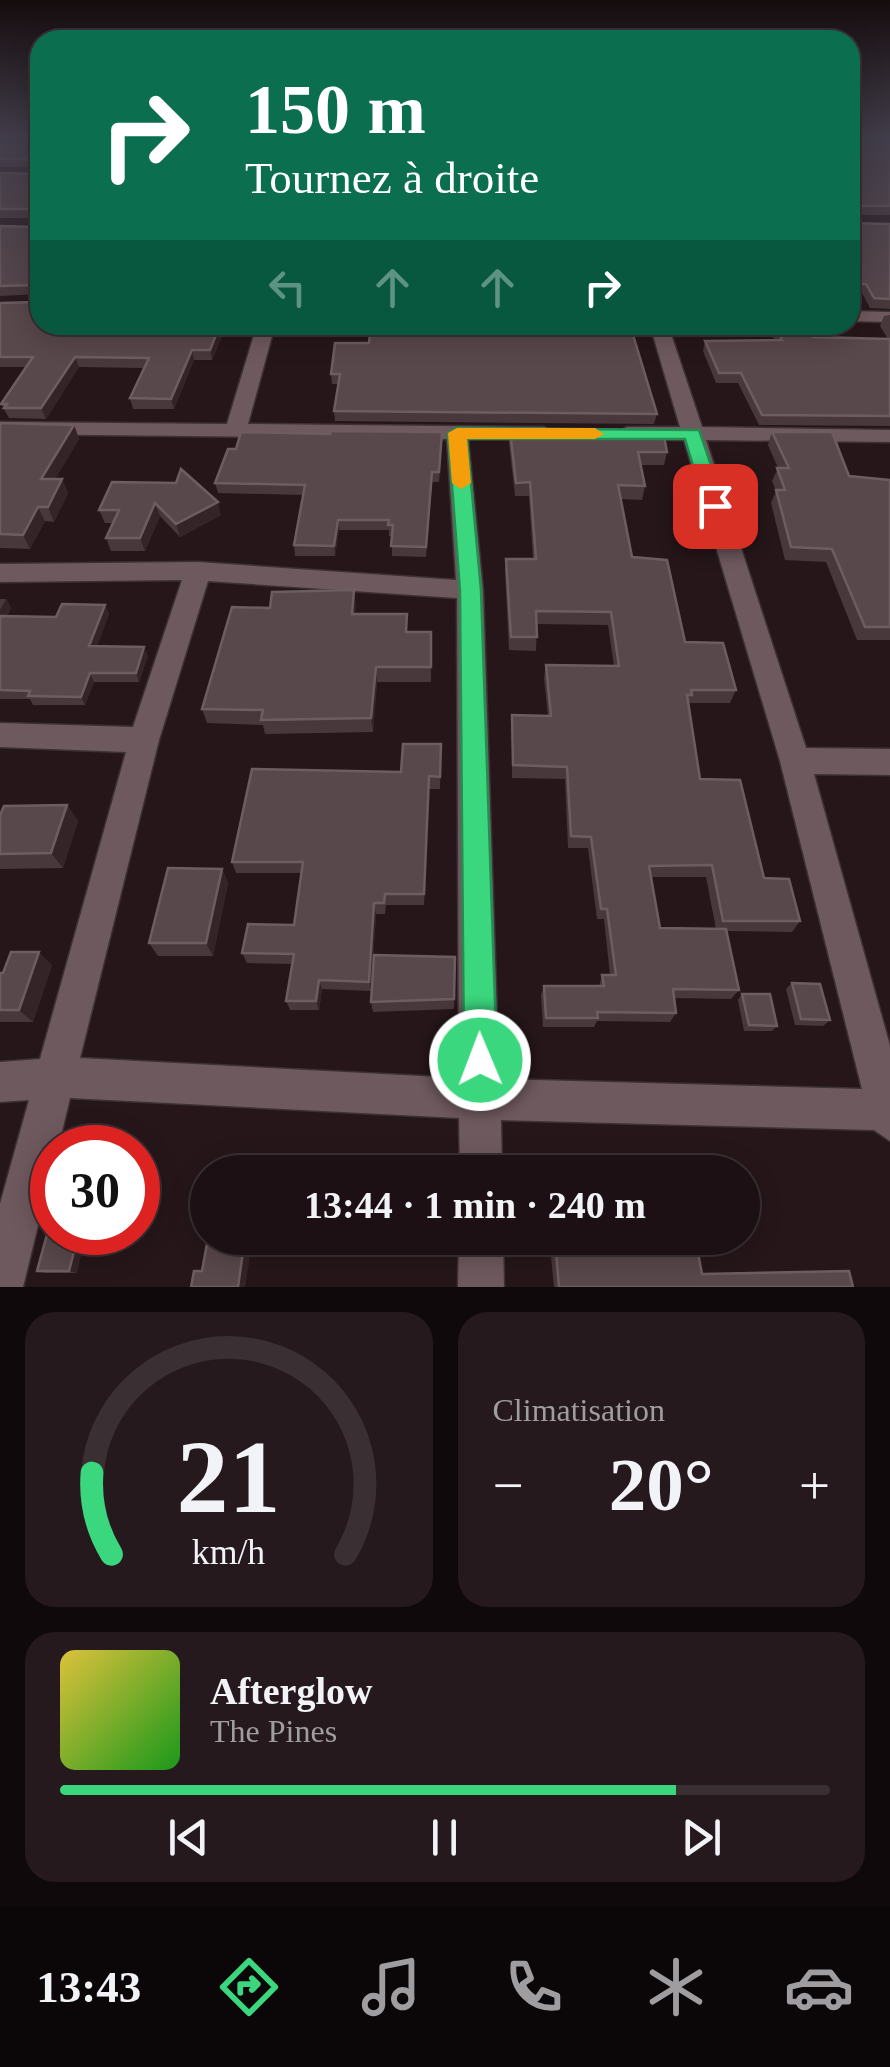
<!DOCTYPE html>
<html lang="fr">
<head>
<meta charset="utf-8">
<style>
	body { margin:0; font-family:"Times New Roman",serif; background:#25191d; color:#f1f3f6; height:100vh; display:flex; flex-direction:column; font-size:38px; white-space:nowrap }
	* { box-sizing:border-box; margin:0 }
	p { font-size:32px; color:#a09da0 }
	.icon { flex:none; width:55px; height:55px; fill:none; stroke:currentColor; stroke-width:2; stroke-linecap:round; stroke-linejoin:round }
	.map { position:relative; height:1287px; overflow:hidden }
	.drawer { display:flex; flex-direction:column; gap:25px; padding:25px; background:#0f090b; flex:1 }
	.drawer>* { flex:none }
	.guide { position:absolute; left:30px; top:30px; width:830px; height:305px; border-radius:30px; box-shadow:0 5px 25px #0003,0 0 0 2px #3a3034; background:#0b6e4f; color:#fff; overflow:hidden }
	.speed { position:absolute; left:30px; top:1125px; display:flex; gap:20px; font-size:50px; font-weight:700; text-align:center }
	.speed>* { display:grid; place-content:center; width:130px; height:130px; border-radius:50%; background:#1c1014; box-shadow:0 5px 25px #0003,0 0 0 2px #3a3034; line-height:1 }
	.speed .limit { border:15px solid #d22; background:#fff; color:#111 }
	.pin { position:absolute; display:grid; place-items:center; width:85px; height:85px; color:#fff; margin:-42px; border-radius:20px; box-shadow:0 5px 15px #0006 }
	.me { position:absolute; width:110px; margin:-55px; rotate:359deg; stroke-linejoin:round; filter:drop-shadow(0 0 8px #0008) }
	.turn { display:flex; align-items:center; gap:35px; height:210px; padding:0 50px; font-size:45px }
	.turn .icon { width:130px; height:130px; stroke-width:2.5 }
	.turn b { display:block; font-size:70px; line-height:85px }
	.lanes { display:flex; align-items:center; height:95px; padding:0 50px; background:#0003; justify-content:center; gap:50px; direction:ltr }
	.lanes .off { opacity:.35 }
	.big { font-size:75px; font-weight:700; line-height:1.1 }
	.drawer .widget { flex:1; display:flex; flex-direction:column; justify-content:center; gap:15px; min-width:0; padding:0 35px; border-radius:30px; background:#25191d }
	.drawer .dial { align-items:center; gap:0 }
	.dial svg { height:260px; overflow:visible; fill:none; stroke:#3a3034; stroke-width:7; stroke-linecap:round; text-anchor:middle }
	.dial text { fill:#f1f3f6; stroke:none }
	.song { display:flex; align-items:center; gap:30px }
	.cover { width:120px; height:120px; border-radius:15px; background:linear-gradient(135deg,hsl(50 70% 55%),hsl(120 70% 35%)) }
	.played { height:10px; border-radius:5px; background:linear-gradient(90deg,#3bd77e 80%,#3a3034 80%) }
	.keys { display:flex; justify-content:space-around; direction:ltr }
	.heat { display:flex; justify-content:space-between; align-items:center; font-size:55px; direction:ltr }
	.drawer .tiles { flex:1; display:grid; gap:25px; grid-template-columns:1fr 1fr }
	.widget:last-child { grid-column:span 2 }
	.trip { position:absolute; left:190px; top:1155px; width:570px; height:100px; border-radius:50px; background:#1c1014; box-shadow:0 5px 25px #0003,0 0 0 2px #3a3034; font-weight:700; line-height:100px; text-align:center }
	.menu { display:flex; height:160px; justify-content:space-around; align-items:center; background:#0b0608; color:#a09da0 }
	.menu .icon { width:70px; height:70px }
	.menu .on { color:#3bd77e }
	.menu b { font-size:45px; color:#f1f3f6 }
	.map>svg:first-child { display:block }
</style>
</head>
<body>
<div class="map">
<svg width="890" height="1287" viewBox="0 0 890 1287">
	<rect width="100%" height="100%" fill="#26161a"/>
	<g fill="none" stroke-linecap="round" stroke-linejoin="round">
		<!-- minor casing -->
		<g stroke="#3c3133" stroke-width="3">
			<path id="minor" d="M850,311L890,312V322L850,321Z
				M257,325H275L248,424L544,427L555,433L544,439H468L483,590L499,1079L862,1089L780,761L684,440L627,439L616,433L627,427H680L650,325H668L702,427L890,430V442L706,440L806,748L890,749V775L814,774L890,1046V1141L874,1130L501,1120L502,1172H460L459,1118L70,1098L58,1148H52V1168L23,1287H0V1204L29,1100L0,1102V1062L40,1059L126,752L0,747V723L133,727L182,580L0,582V564L198,562L456,580L447,439L0,434V422L227,424ZM208,581L457,598L459,1078L80,1058L159,740Z
				M459,1238H503L504,1287H458Z"/>
		</g>
		<!-- minor -->
		<use href="#minor" fill="#6e595e" fill-rule="evenodd"/>
	</g>
	<!-- wall -->
	<path fill="#48373b" fill-rule="evenodd" d="M850,136L890,137V215H850Z
		M0,142L40,145V298L39,294L0,296V226L37,227L39,218H0V173L37,174L39,167H0Z
		M850,216L851,223L890,224V309L870,308L862,293L850,294Z
		M0,303L40,325H237L235,329H225L212,360H194L174,409H133L130,398L144,368L79,367L46,419L9,418L1,404L26,367H0Z
		M890,315V426L759,425L738,383H716L703,351L705,341L774,340L768,325H808L813,337L888,339L880,326L884,316Z
		M369,343L657,414L654,424L335,421L334,411L338,384H332L331,374Z
		M0,423L74,425L79,439L55,479H62L68,493L54,522L45,521L30,549L0,548Z
		M510,430L667,452L664,465H641L645,486L642,500L620,499L632,557L685,642L736,690L730,703H689L700,779L764,878L800,921L792,932L727,931L739,990L731,999L674,998L676,1013L670,1022L597,1021L594,1027H543L541,995L544,986H599L602,975H610L604,919H597L588,848H568L565,779L512,778V715L548,716L544,678L546,665L614,666L608,625L537,624L536,651L509,650L505,572L506,559H533L529,496H515L509,443ZM651,877H706L716,929L660,928Z
		M772,432L849,476L890,480V640H857L826,562L785,560L771,503L776,491L772,481L778,468L768,445Z
		M442,442L439,482H432L426,557L392,556V536H389V530H339L335,556H295L294,545L303,495L218,493L215,483Z
		M112,482L221,515L180,537L160,516L145,551H111L106,538L113,523H105L99,510Z
		M354,590L355,614L407,632H431V682H377L373,732L265,734L263,725L207,723L202,709L270,608Z
		M0,599H6L11,608L7,616L56,617L105,605L109,614L97,646L148,656L139,682H94L85,705H33L30,699H0Z
		M441,744L440,789H429L424,905H386L385,914H376L371,991L322,989L319,1010H290L286,1001L292,964L247,963L242,953L294,925L301,873H236L232,862L401,772Z
		M67,805L78,821L63,868L0,869V854Z
		M222,869L228,883L213,956H158L149,943Z
		M455,957L454,1009L373,1012L371,1002Z
		M52,965L33,1022H0V973Z
		M792,983L830,1020L823,1026L795,1025L786,989Z
		M742,994L777,1026L772,1031H744L738,1000Z
		M52,1216L77,1273H45L37,1271Z
		M556,1252L702,1274L853,1287H554L551,1257Z"/>
	<!-- shaded-wall -->
	<path fill="#342327" d="M220,325H224L225,329L212,360L210,350Z
		M192,350L194,360L174,409L171,399Z
		M75,357L79,367L46,419L41,408Z
		M74,425L79,439L47,493L41,479Z
		M62,479L68,493L54,522L48,507Z
		M218,502L221,515L180,537L176,524Z
		M155,503L160,516L145,551L140,538Z
		M38,507L45,521L30,549L23,535Z
		M338,520L339,530L335,556L334,546Z
		M354,590L356,606L354,629L352,614Z
		M6,599L11,608L2,625L0,621V610Z
		M105,605L109,614L94,655L89,646Z
		M144,647L148,656L139,682L136,673Z
		M376,667L377,682L373,732L371,718Z
		M90,673L94,682L85,705L81,697Z
		M67,805L78,821L63,868L51,853Z
		M222,869L228,883L213,956L206,943Z
		M374,903L376,914L371,991L369,982Z
		M39,952L52,965L33,1022L19,1010Z
		M319,980L322,989L319,1010L316,1001Z
		M79,1232H87L77,1273L69,1271Z
		M245,1238H253L245,1287H238Z"/>
	<!-- building -->
	<path fill="#58474b" stroke="#6d5d60" stroke-width="2.5" d="M850,136L890,137V206H853L850,209Z
		M6,138H28L21,145H40V162L37,159H0V142Z
		M40,165V212L37,209H0V173L37,174Z
		M40,215V298L36,285L0,286V226L37,227Z
		M850,216L851,223L890,224V299L874,298L866,284H850Z
		M40,298V325H220L210,350H192L171,399L130,398L149,358L75,357L41,408H4L7,404H1L33,357H0V303L36,302Z
		M371,325H630L657,414L334,411L340,374H331L335,343H369Z
		M776,325H808L813,337L890,339V416L762,415L741,373H719L705,341L782,340Z
		M0,423L74,425L41,479H62L48,507H38L23,535L0,534Z
		M510,430L663,431L667,452H638L645,486L618,485L632,557L667,560L685,642L723,643L736,690H691L692,695H687L700,779L740,780L764,878L789,879L800,921H723L712,865L649,866L660,928L726,929L739,990L673,989L676,1013L597,1012L598,1018H546L544,986H604L602,975H616L607,909H601L591,837L571,836L567,767L513,765L512,715L551,716L546,665L619,666L611,612L536,611L537,637H511L506,559H536L530,482L516,483Z
		M330,431L442,432L439,472H432L426,547L391,546L393,525H388L389,520H338L334,546L294,545L305,485L215,483L228,449H236L241,432L330,434Z
		M772,432H832L849,476L890,480V627H865L832,549L791,547L776,490H785L777,468H789Z
		M181,469L218,502L176,524L155,503L140,538H106L119,510H99L112,482L176,483Z
		M354,590L352,614H407L406,632H431V667H376L371,718L261,720L263,710L202,709L232,607L270,608L272,592Z
		M62,604L105,605L89,646L144,647L136,673H90L81,697L28,696L30,691L0,690V616L56,617Z
		M403,744H441L440,777L429,776L424,894H385L384,903H374L369,982L319,980L316,1001H286L294,954L242,953L248,924L294,925L303,862H232L252,769L401,772Z
		M67,805L51,853L0,854V815L4,806Z
		M168,868L222,869L206,943H149Z
		M11,952H39L19,1010H0V973H3Z
		M374,955L455,957L454,999L371,1002Z
		M792,983L820,984L830,1020L801,1019Z
		M742,994H770L777,1026L749,1025Z
		M52,1216V1232H79L69,1271H37Z
		M208,1238H245L238,1287H191L194,1271H202Z
		M697,1247L702,1274L849,1271L853,1287H559L556,1252Z"/>
	<!-- sky -->
	<linearGradient id="sky" x2="0" y2="1"><stop stop-color="#150c0e"/><stop offset="0.43" stop-color="#413c49"/><stop offset="1" stop-color="#413c49" stop-opacity="0"/></linearGradient>
	<rect width="890" height="317" fill="url(#sky)"/>
	<!-- route -->
	<path fill="#3bd77e" stroke="#268c52" stroke-width="2.5" d="M457,428L699,430L725,506L715,513L705,506L685,439H467L481,590L497,1060L492,1071L480,1076L469,1071L464,1060L460,590L448,433Z"/>
	<!-- slow -->
	<path fill="#f59e0b" d="M457,428H595L604,434L595,439H467L471,483L461,489L452,483L448,433Z"/>
</svg>
<div class="speed"><div class="limit">30</div></div>
<div class="pin" style="left:715px;top:506px;background:#d93025"><svg class="icon" aria-label="arrive" viewBox="0 0 24 24"><path d="M6 21V4h12l-3 4 3 4H6"/></svg></div>
<svg class="me" style="left:480px;top:1060px" viewBox="-20 -20 40 40"><circle r="17" fill="#3bd77e" stroke="#fff" stroke-width="3"/><path d="M0-11L8 9 0 5-8 9z" fill="#fff"/></svg>
<div class="trip">13:44 · 1 min · 240 m</div>
<div class="guide">
<div class="turn"><svg class="icon" aria-label="right" viewBox="0 0 24 24"><path d="M7 20v-9h11M14 6l5 5-5 5"/></svg><div><b>150 m</b>Tournez à droite</div></div>
<div class="lanes"><svg class="icon off" aria-label="left" viewBox="0 0 24 24"><path d="M17 20v-9H6M10 6l-5 5 5 5"/></svg><svg class="icon off" aria-label="ahead" viewBox="0 0 24 24"><path d="M12 20V5M6 11l6-6 6 6"/></svg><svg class="icon off" aria-label="ahead" viewBox="0 0 24 24"><path d="M12 20V5M6 11l6-6 6 6"/></svg><svg class="icon" aria-label="right" viewBox="0 0 24 24"><path d="M7 20v-9h11M14 6l5 5-5 5"/></svg></div>
</div>
</div>
<section class="drawer">
<div class="tiles">
<div class="widget dial"><svg viewBox="0 0 100 80">
<path d="M14 69A42 42 0 1 1 86 69"/>
<path d="M14 69A42 42 0 0 1 8 44" stroke="#3bd77e"/>
<text x="50" y="56" font-size="32" font-weight="700">21</text>
<text x="50" y="72" font-size="11">km/h</text>
</svg></div>
<div class="widget"><p>Climatisation</p>
<div class="heat"><a>−</a><b class="big">20°</b><a>+</a></div>
</div>
<div class="widget">
<div class="song"><i class="cover"></i><div><b>Afterglow</b><p>The Pines</p></div></div>
<div class="played"></div>
<div class="keys"><svg class="icon" aria-label="previous" viewBox="0 0 24 24"><path d="M18 5L8 12l10 7zM5 5v14"/></svg><svg class="icon" aria-label="pause" viewBox="0 0 24 24"><path d="M8 5v14M16 5v14"/></svg><svg class="icon" aria-label="next" viewBox="0 0 24 24"><path d="M6 5l10 7-10 7zM19 5v14"/></svg></div>
</div>
</div>
</section>
<nav class="menu">
<b>13:43</b>
<svg class="icon on" aria-label="directions" viewBox="0 0 24 24"><path d="M12 3l9 9-9 9-9-9zM9 14v-3h6M13 9l2 2-2 2"/></svg>
<svg class="icon" aria-label="music" viewBox="0 0 24 24"><path d="M9 18V5l10-2v13"/><circle cx="6" cy="18" r="3"/><circle cx="16" cy="16" r="3"/></svg>
<svg class="icon" aria-label="phone" viewBox="0 0 24 24"><path d="M5 4h4l2 5-3 2q2 4 5 5l2-3 5 2v4C11 20 4 13 5 4z"/></svg>
<svg class="icon" aria-label="climate" viewBox="0 0 24 24"><path d="M12 3v18M4 7l16 10M4 17L20 7"/></svg>
<svg class="icon" aria-label="car" viewBox="0 0 24 24"><path d="M5 17H2v-5l4-1 3-4h7l3 4 3 1v5h-3M9 17h6M6 11h13"/><circle cx="7" cy="17" r="2"/><circle cx="17" cy="17" r="2"/></svg>
</nav>
</body>
</html>
